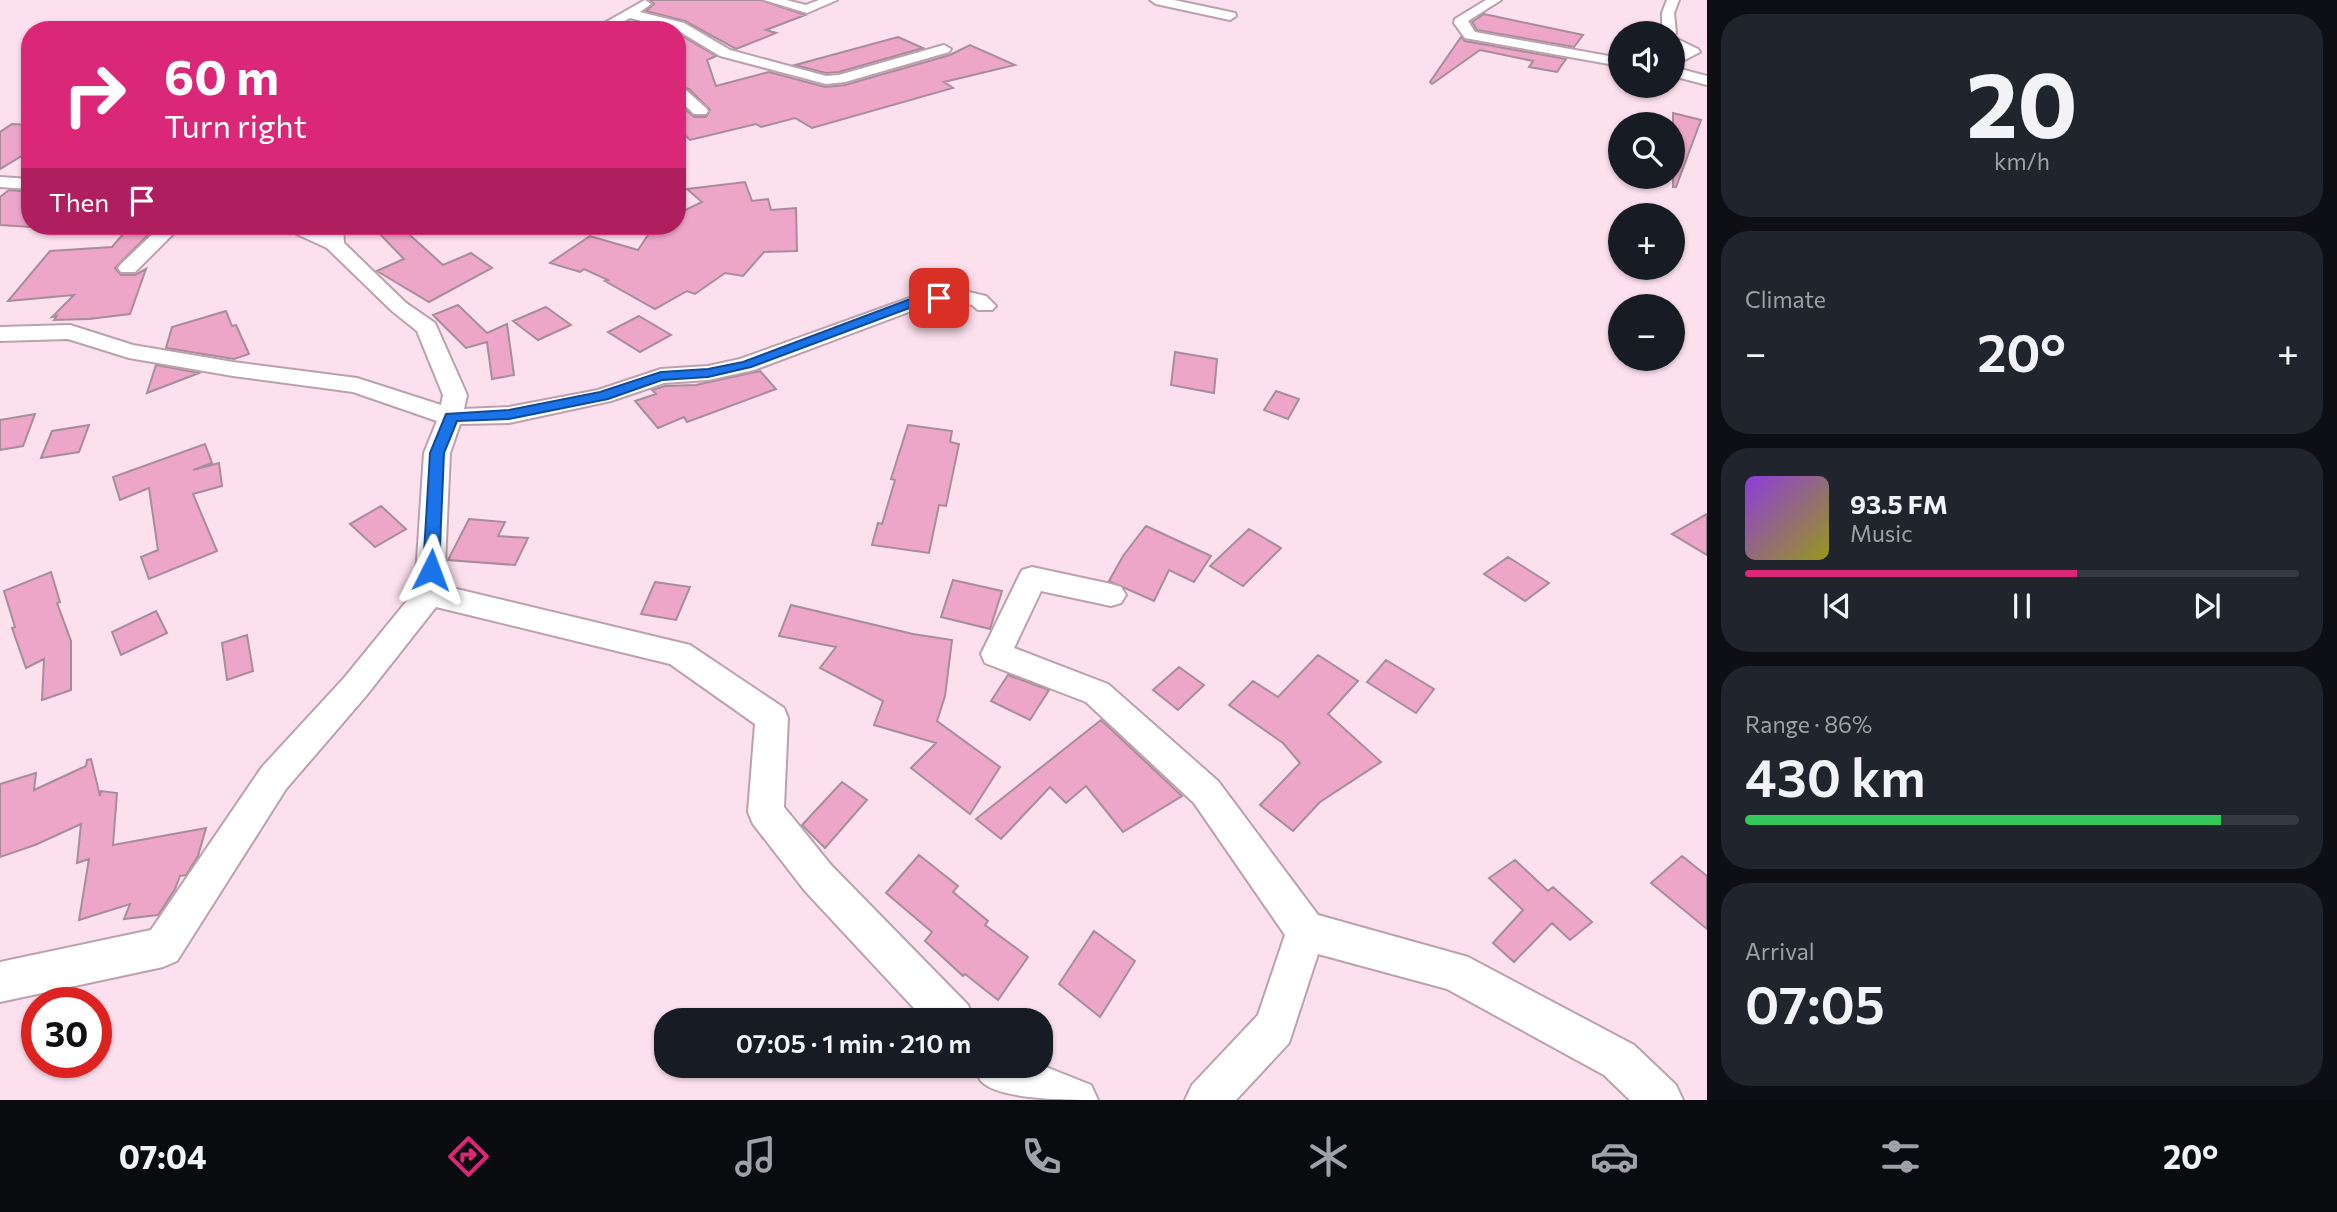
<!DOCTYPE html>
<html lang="en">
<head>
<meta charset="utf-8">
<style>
	body { margin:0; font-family:Commissioner,sans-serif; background:#20242c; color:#f1f3f6; height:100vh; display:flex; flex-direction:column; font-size:26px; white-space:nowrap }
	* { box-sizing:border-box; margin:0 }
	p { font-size:23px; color:#9ea1a6 }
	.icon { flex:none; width:38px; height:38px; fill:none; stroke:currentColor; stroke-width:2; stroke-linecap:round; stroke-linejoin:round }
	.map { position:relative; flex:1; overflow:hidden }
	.drawer { display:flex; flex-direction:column; gap:14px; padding:14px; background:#0d0f14; width:630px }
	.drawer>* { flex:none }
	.hud { position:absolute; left:21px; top:21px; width:665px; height:214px; border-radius:28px; box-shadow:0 2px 5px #0004; background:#db2777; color:#fff; overflow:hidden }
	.buttons { position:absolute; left:1608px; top:21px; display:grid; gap:14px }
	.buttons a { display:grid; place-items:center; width:77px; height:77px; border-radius:50%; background:#171b24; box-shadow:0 2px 5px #0004; font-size:35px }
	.speed { position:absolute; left:21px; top:987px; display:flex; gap:14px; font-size:35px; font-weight:700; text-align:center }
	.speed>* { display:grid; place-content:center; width:91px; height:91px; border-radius:50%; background:#171b24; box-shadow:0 2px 5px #0004; line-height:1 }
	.speed .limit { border:10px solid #d22; background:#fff; color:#111 }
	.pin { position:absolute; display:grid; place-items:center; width:60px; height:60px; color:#fff; margin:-30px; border-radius:14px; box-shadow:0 4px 10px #0006 }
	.me { position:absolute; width:77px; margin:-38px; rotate:3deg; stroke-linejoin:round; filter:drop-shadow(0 0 5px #0008) }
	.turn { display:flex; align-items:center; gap:24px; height:147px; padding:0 28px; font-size:32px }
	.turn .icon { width:91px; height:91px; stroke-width:2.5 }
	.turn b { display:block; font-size:49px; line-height:60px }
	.then { display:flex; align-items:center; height:66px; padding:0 28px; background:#0003; gap:14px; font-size:26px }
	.big { font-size:52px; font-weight:600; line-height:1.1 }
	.drawer .widget { flex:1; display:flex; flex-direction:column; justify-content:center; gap:10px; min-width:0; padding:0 24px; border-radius:28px; background:#20242c }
	.drawer .dial { align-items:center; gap:0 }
	.dial b { font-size:91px; line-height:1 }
	.song { display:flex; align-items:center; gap:21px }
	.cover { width:84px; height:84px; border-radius:10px; background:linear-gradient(135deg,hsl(270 70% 55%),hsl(60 70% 35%)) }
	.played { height:7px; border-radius:4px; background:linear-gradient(90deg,#db2777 60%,#363941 60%) }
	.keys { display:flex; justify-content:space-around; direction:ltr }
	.heat { display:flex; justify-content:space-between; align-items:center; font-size:38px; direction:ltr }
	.charge { height:10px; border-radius:5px; background:linear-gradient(90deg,#34c759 86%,#363941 0) }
	.trip { position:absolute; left:654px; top:1008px; width:399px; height:70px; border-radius:28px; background:#171b24; box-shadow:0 2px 5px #0004; font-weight:600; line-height:70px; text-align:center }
	.tab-bar { display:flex; height:112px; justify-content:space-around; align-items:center; background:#090b0e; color:#9ea1a6 }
	.tab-bar .icon { width:49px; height:49px }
	.tab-bar .current { color:#db2777 }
	.tab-bar b { font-size:32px; color:#f1f3f6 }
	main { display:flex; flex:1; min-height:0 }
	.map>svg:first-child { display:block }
</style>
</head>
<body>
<main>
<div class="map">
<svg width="1707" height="1100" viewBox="0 0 1707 1100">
	<rect width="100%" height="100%" fill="#fce0ed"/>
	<!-- building -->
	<path fill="#eda6c8" stroke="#a78d99" stroke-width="2" d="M650,0H761L805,15L766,30L776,33L736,49L685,21L646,11L654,4Z
		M1484,14L1583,35L1574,47L1477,30L1472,22Z
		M677,33L716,56L707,60L716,86L769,72L825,87L845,85L950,55L970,45L1015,65L944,82L953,88L812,128L795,118L761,127L756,124L690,140L677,128V102L694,117H706L710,110L689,89L677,86Z
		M898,37L923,48L839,72L826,73L795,65Z
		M1461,37L1465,41L1566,59L1557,72L1529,67L1533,61L1480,50L1432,84L1430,82Z
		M1673,113L1701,120L1676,187H1673Z
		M12,124L30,125V151L0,169V132Z
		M745,182L752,201L768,199L771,210L796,208L797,251L764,252L743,276L725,273L695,294L687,291L655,309L605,281L608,280L584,269L580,272L550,263L590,236L638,250L654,226H677V214L702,202L687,189Z
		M9,190L30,192V227L0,225V197Z
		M130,226H157L115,268L121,275H135L146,269L130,314L89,319L54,320L57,316L52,317L74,295L8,301L50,251L112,247Z
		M372,226H400L443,265L471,253L492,268L429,302L377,271L404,259Z
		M458,305L487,333L507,324L514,375L492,379L487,342L466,348L433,315Z
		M546,307L571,325L538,340L513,321Z
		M226,311L232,326L236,325L249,354L234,359L166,348L172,327Z
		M639,316L671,335L640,352L608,332Z
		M1175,352L1217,359L1214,393L1171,385Z
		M156,365L199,373L147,393Z
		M760,371L776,389L687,422L684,417L658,428L635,401L656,394L652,390L665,386L696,385Z
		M1276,391L1299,399L1288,419L1264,410Z
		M35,414L23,446L0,450V420Z
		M89,425L79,452L41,458L52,431Z
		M908,425L952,431L950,442L959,444L946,506L939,505L929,553L872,545L878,523L882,524L895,480L891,479Z
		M205,444L212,463L193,470L219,463L222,486L193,494L217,551L149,579L141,557L158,550L149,488L120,500L113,477Z
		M381,506L406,529L375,547L350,524Z
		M1707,514V555L1672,534Z
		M469,519L505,522L498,536L528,538L515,565L448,560Z
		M1146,526L1211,556L1194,582L1169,570L1154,601L1109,581L1123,556Z
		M1249,529L1281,548L1243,586L1210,566Z
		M1508,557L1549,583L1525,601L1484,574Z
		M51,572L60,602L57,603L71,641V690L42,700L44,659L26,668L12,628L15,627L4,591Z
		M953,580L1002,591L990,629L941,617Z
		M655,582L690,587L676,620L641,614Z
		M791,605L913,634L952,640L945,696L937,721L1000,767L970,814L911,768L936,743L874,725L883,701L820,668L836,647L779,636Z
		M156,611L167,633L121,655L112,632Z
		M247,635L253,671L227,680L222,643Z
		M1318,655L1358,681L1328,714L1381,762L1320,802L1293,831L1260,805L1300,763L1283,743L1229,705L1253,681L1278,697Z
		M1386,660L1434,689L1416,713L1367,682Z
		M1179,667L1204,685L1178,710L1153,690Z
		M1008,675L1049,690L1030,720L991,701Z
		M1101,720L1182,796L1123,832L1086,786L1066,803L1050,787L1001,839L976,819Z
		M91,759L100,796L101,791L117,793L113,845L206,828L198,856L186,875L180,876L175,889L158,915L124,919L130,904L79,920L89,859L77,863L81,824L35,845L0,857V784L36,773L34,790L86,766L87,760Z
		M842,782L867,800L825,848L802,825Z
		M919,855L958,886L953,892L988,921L985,925L1028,957L998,1000L965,974L963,976L925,941L932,932L886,893Z
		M1682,856L1707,876V929L1651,883Z
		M1515,860L1548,891L1553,887L1592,922L1570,940L1552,923L1514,962L1493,943L1523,910L1489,878Z
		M1094,931L1135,961L1100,1017L1059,984Z"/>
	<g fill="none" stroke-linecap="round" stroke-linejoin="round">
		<!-- minor casing -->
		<g stroke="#bba1ad" stroke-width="4">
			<path id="minor" d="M645,0L651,4L640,12L684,23L730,50L826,76L839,75L944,45L951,49L949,52L845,82L826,84L720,56L677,30L630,18L609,30H592Z
				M764,0H786L806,5L819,0H837L807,13Z
				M1150,0H1174L1235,13L1236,16L1230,20L1156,4Z
				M1486,0H1501L1468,21L1475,32L1620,58V66L1465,38L1454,23L1455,19Z
				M1667,0H1679L1674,13L1676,33L1673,36V33H1662V13Z
				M1673,37L1698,49L1700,52L1673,66V56L1682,52L1673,47Z
				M1673,67L1707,76V85L1673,76Z
				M677,89L687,91L706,108L708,111L706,114H694L677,98Z
				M0,177L30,179V189L0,187Z
				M161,226H181L135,272H121L118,268L121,264Z
				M286,226H310L324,232L325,226H343L344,243L406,303L435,323L467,395L464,409L509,407L598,390L661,369L708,366L740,359L918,295L960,290L986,296L996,306L992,310H978L972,305L960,302L922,307L754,370L708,380L664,383L611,401L509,423L460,424L450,453L444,586L690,645L784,708L788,718L784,807L831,865L968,1005L974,1020H925L805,891L753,824L748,812L755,724L670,664L436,607L366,696L286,789L177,961L163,967L0,1002V962L151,930L262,767L344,678L415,591L424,453L437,421L353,392L233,376L129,358L68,339L0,341V327L70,325L133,345L233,362L357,378L441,405L443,395L417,331L392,311L327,248L288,230Z
				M1032,567L1111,584L1121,587L1126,595L1121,603L1111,606L1041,591L1014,648L1108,684L1218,781L1318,915L1468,957L1634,1045L1676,1085L1683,1100H1630L1604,1075L1447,989L1318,954L1289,1043L1236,1100H1185L1192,1085L1258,1015L1285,935L1194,803L1086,702L985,663L981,654L1018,578L1022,570Z
				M1041,1065L1091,1085L1098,1100C1070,1100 998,1100 981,1081C978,1077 977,1071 975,1066Z"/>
		</g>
		<!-- minor -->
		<use href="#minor" fill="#fff" fill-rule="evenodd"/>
	</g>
	<!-- route -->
	<path fill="#1a73e8" stroke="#114b97" stroke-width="2" d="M939,295L943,296V301L920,304L751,367L708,377L662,380L608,399L509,419L457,421L444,453L439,570L431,577L423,570L430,453L446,414L509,410L600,392L661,372L708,369L743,362L913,298Z"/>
</svg>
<div class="buttons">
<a><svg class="icon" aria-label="sound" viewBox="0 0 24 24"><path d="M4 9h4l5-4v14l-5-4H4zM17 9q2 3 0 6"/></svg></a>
<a><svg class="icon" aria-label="search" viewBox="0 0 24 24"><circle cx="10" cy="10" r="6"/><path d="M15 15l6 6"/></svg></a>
<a>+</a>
<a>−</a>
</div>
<div class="speed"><div class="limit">30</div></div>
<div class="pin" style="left:939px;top:298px;background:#d93025"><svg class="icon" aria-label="arrive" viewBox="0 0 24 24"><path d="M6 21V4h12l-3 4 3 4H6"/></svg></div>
<svg class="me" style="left:431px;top:570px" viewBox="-20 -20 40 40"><path d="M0-17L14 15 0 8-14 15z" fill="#1a73e8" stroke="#fff" stroke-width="4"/></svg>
<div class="trip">07:05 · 1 min · 210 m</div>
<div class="hud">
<div class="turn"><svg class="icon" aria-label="right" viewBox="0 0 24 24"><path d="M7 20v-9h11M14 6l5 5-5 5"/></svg><div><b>60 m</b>Turn right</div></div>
<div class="then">Then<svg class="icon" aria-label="arrive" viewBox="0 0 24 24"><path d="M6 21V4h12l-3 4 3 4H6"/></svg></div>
</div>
</div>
<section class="drawer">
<div class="widget dial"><b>20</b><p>km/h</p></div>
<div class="widget"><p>Climate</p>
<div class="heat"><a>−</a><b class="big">20°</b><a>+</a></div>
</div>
<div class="widget">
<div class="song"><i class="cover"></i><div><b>93.5 FM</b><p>Music</p></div></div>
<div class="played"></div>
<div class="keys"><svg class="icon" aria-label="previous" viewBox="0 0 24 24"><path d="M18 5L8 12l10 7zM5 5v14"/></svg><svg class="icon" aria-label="pause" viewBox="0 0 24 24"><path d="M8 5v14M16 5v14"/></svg><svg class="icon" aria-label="next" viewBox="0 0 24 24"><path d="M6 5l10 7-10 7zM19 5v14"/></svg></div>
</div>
<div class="widget"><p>Range · 86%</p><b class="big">430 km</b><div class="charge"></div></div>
<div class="widget"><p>Arrival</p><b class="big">07:05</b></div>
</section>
</main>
<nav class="tab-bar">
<b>07:04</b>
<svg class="icon current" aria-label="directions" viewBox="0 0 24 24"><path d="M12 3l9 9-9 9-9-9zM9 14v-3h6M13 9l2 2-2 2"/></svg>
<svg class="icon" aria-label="music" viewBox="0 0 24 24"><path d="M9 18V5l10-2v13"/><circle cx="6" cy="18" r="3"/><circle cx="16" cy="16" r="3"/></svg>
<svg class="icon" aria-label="phone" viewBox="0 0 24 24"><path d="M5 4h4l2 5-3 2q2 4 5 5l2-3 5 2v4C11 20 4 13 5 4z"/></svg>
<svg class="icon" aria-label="climate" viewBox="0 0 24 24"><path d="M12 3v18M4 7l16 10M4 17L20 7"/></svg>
<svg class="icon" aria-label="car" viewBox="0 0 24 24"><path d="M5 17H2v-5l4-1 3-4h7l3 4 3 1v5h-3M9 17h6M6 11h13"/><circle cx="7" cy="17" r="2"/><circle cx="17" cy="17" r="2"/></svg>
<svg class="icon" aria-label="filters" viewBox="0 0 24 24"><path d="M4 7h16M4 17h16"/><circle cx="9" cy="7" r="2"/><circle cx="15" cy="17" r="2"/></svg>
<b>20°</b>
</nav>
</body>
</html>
